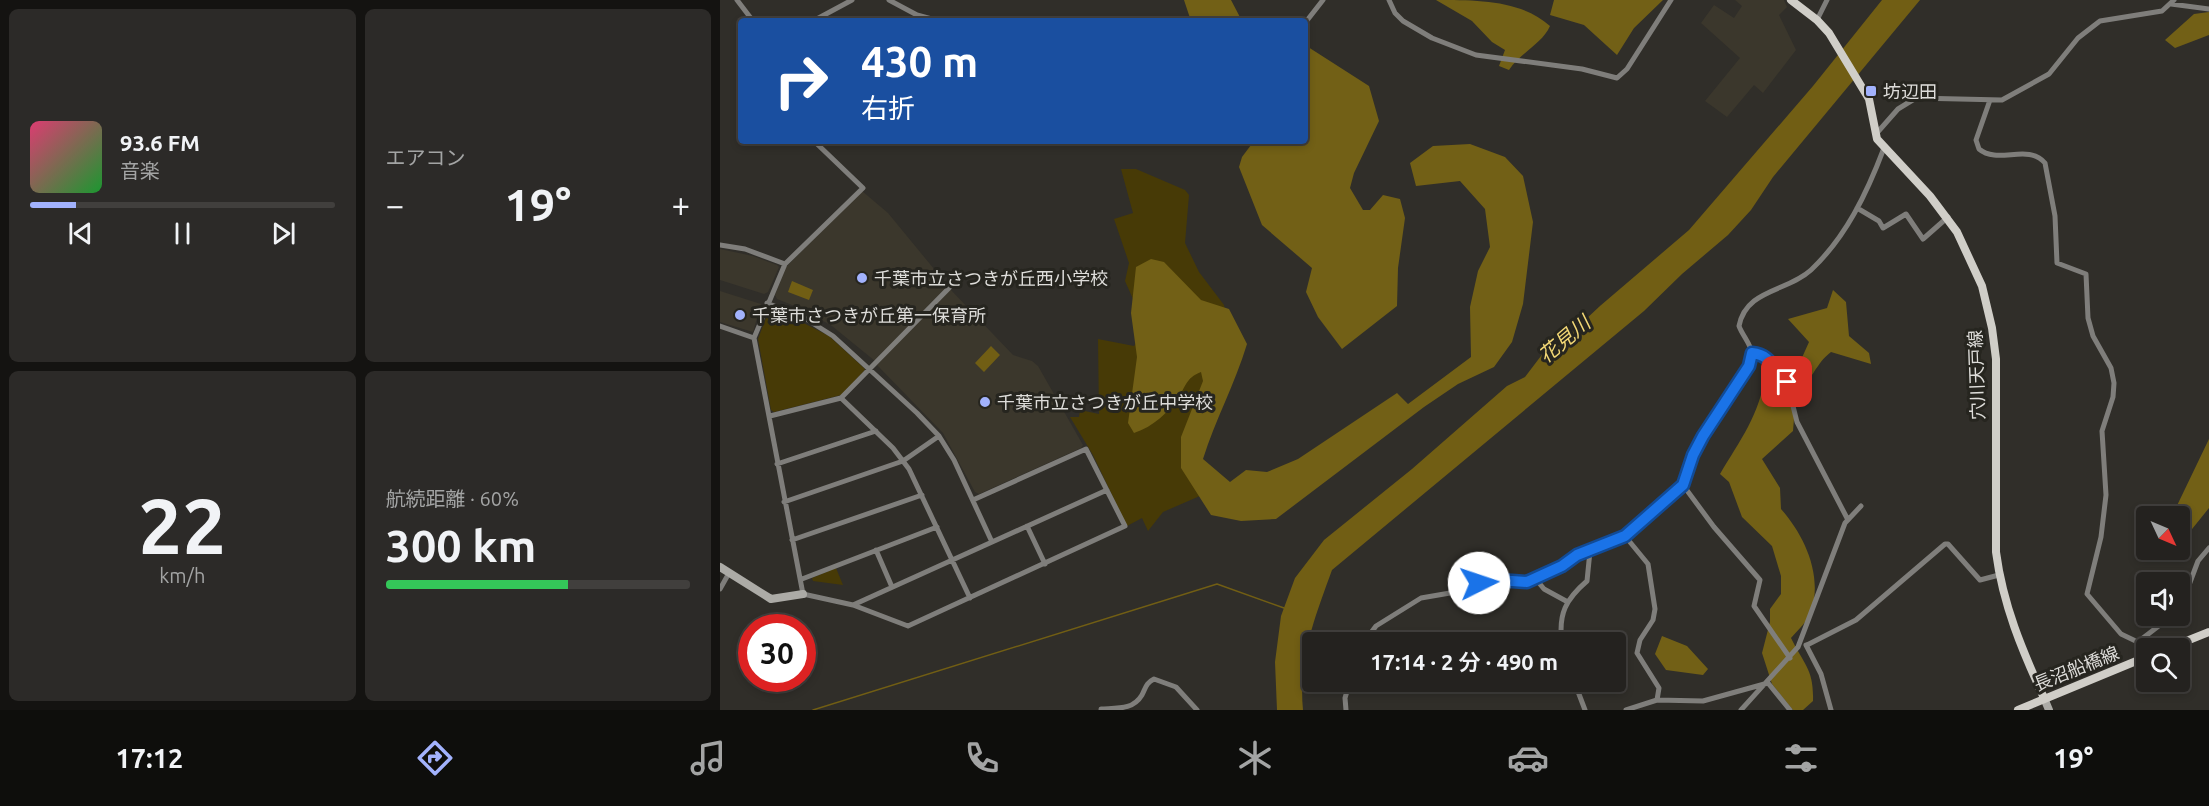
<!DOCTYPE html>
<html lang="ja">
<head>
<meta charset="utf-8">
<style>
	body { margin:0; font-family:Ubuntu,"Noto Sans JP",sans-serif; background:#2c2a28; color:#f1f3f6; height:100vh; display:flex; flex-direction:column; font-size:22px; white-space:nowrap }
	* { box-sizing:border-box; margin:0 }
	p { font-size:20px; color:#a3a4a4 }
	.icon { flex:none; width:33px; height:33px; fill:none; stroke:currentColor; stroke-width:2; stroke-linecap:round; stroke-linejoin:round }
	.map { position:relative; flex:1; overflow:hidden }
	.sheet { display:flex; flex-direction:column; gap:9px; padding:9px; background:#141311; width:720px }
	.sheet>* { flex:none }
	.hud { position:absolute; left:18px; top:18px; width:570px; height:126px; border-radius:6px; box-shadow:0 3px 9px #0003,0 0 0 2px #413f3d; background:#1a4fa0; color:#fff; overflow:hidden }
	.needle { width:39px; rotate:134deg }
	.fabs { position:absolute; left:1416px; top:506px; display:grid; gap:12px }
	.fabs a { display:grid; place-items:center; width:54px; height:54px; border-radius:6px; background:#24221f; box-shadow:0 3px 9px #0003,0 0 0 2px #413f3d; font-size:30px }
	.speed { position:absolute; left:18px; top:614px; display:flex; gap:12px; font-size:30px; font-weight:700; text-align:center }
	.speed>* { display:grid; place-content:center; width:78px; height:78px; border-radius:50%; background:#24221f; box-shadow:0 3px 9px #0003,0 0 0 2px #413f3d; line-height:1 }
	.speed .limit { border:9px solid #d22; background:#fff; color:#111 }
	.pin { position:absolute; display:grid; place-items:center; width:51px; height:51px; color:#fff; margin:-26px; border-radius:12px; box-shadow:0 3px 9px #0006 }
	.me { position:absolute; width:66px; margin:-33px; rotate:86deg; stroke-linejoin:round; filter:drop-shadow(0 0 4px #0008) }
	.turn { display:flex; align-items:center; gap:21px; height:126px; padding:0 24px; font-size:27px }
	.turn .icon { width:78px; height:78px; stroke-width:2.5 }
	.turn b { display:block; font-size:42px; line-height:51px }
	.big { font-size:45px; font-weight:600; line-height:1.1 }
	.sheet .card { flex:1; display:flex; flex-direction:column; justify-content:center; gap:9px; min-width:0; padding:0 21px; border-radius:9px; background:#2c2a28 }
	.sheet .dial { align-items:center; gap:0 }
	.dial b { font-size:78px; line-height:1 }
	.song { display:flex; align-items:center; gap:18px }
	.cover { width:72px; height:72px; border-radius:9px; background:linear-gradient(135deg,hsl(340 70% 55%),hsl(130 70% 35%)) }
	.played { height:6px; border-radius:3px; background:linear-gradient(90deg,#a2b2fd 15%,#413f3d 15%) }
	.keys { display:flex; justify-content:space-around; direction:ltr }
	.heat { display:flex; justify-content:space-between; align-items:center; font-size:33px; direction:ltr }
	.charge { height:9px; border-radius:4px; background:linear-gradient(90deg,#34c759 60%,#413f3d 0) }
	.sheet .tiles { flex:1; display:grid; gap:9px; grid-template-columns:repeat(2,1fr) }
	.trip { position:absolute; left:582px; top:632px; width:324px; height:60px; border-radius:6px; background:#24221f; box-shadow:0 3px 9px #0003,0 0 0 2px #413f3d; font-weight:600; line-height:60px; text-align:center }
	.tab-bar { display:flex; height:96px; justify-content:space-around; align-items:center; background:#0e0e0c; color:#a3a4a4 }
	.tab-bar .icon { width:42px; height:42px }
	.tab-bar .on { color:#a2b2fd }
	.tab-bar b { font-size:27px; color:#f1f3f6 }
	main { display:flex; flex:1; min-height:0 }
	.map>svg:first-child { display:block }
</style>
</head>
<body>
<main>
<section class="sheet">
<div class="tiles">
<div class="card">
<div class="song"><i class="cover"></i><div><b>93.6 FM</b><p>音楽</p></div></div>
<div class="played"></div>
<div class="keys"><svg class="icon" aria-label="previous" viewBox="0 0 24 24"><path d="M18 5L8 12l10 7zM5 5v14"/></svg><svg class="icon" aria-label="pause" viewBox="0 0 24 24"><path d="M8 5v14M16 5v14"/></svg><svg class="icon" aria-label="next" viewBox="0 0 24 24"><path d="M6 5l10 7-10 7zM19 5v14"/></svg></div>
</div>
<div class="card"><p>エアコン</p>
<div class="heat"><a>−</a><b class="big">19°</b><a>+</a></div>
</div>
<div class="card dial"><b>22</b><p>km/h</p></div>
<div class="card"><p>航続距離 · 60%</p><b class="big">300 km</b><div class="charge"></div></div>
</div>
</section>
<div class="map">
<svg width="1489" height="710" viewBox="0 0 1489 710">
	<rect width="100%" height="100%" fill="#302e29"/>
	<!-- built -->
	<path fill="#3b372c" d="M1015,0H1064L1067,7L1059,15L1076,50L1043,93L1034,85L1007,117L985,101L1020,58L981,23L994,5L1014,18L1022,6Z
		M142,191L168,213L228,286L155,361L112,326L82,309L57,299L55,295L66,267Z
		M0,249L33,256L57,265L59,267L48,292L44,294L0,280Z
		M230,289L293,355L312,361L318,366L363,445L361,448L259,494L255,492L223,433L157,365Z
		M0,291L41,304L33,332L0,322Z"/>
	<!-- green -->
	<path fill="#473a06" d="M401,169H416L465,190L469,195L465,243L479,272L504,305L510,335L468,433L489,492L443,512L428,531L422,518L407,526L373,455L350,417H359L360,410L379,414L378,339L414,346L426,328L405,281L409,263L394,219L413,213Z
		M54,308L109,336L145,369L144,371L121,395L54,412L51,410L38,339L49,310Z
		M116,568L123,585L93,581L92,578Z"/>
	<!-- forest -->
	<path fill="#726016" d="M464,0H511L522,21H471Z
		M716,0C758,0 801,0 830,26C822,44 800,53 789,70L779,66L785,50L772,42L752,21Z
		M834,0H943L914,28L897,55L864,25L830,15Z
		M1489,12V35L1455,48L1445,40L1474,14Z
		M585,45L649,86L659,121L634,173L630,188L643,210H650L663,195L680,199L685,218L678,268L677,306L622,349L598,317L586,292L592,268L542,225L519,167L522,157L534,141H585Z
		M750,144L785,157L803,176L813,222L803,304L792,342L774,367L738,384L704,407L556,519L521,521L491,515L461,468V437L483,381L481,372C468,377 467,383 460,395C449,412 433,427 414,433L408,423L417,357L411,313L416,267L431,259L444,262L481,300L509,309L527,344C515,384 495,420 483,459L510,482L526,470L547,472L578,459L677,393L688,404L751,357L750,307L758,271L770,247L765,209L740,181L696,186L690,163L713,146Z
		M1113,290L1126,302L1129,336L1149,353L1151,364L1111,352C1096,363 1092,381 1076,393L1073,431L1042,459L1060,488L1061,509C1085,536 1103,576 1091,612C1088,621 1077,631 1071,638C1084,665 1094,669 1093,701L1083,710H1073L1052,684L1042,653L1050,622V609L1061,594V576L1052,546L1022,517L1009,482L1000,474C1019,442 1041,413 1045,374L1072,380L1089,342L1068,319L1107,308Z
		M1489,439V508L1464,539L1460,540V516H1452Z
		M942,636L967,646L988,669L983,675L946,670L935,654Z"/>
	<!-- water -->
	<path fill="#715e14" d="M1162,0H1200L1053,177L1031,210L1008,235L962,274L924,311L612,570C595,617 578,659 583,710H557L555,662L561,616L575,578L604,540L692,469L787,386L805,377L824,352L835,348L880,306L969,230L1093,86Z
		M72,281L93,290L89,300L68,292Z
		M271,346L280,355L264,372L255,363Z"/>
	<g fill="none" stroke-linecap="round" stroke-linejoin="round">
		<!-- stream -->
		<path stroke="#715e14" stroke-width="1.5" d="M93,710L497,584L564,608"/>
		<!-- street -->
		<path stroke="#7f7e7b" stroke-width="5" d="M17,0L33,21
			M169,0L197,15L219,21
			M669,0L675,13L683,21L712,38L756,55L862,69L897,78L907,69L951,0
			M1451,4L1489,9
			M1097,20L1107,0
			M93,21L132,0
			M315,21H325
			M585,23L603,0
			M1270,100L1256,140L1259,149C1278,165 1308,143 1325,163L1335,216L1337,263L1366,274L1368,318L1373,336L1391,368L1394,383L1393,397L1382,431L1386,495L1381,537L1367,594L1401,634L1424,645L1426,652
			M1156,134L1178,109L1196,98L1282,100L1329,74L1358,38L1380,21L1442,11L1454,0
			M94,141L143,188L65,264L34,338L83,594L133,605L188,626L405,526L366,449L253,500
			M1137,208L1159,221L1163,228L1186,214L1203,239L1228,217
			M0,245L25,249L65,264
			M47,303L86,319L113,336L197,413L219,436L234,460L272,542
			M0,326L34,338
			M1032,353L1045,354L1051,360L1055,372L1067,382L1077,422L1128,520
			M121,398L173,448L189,469L250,598
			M50,416L121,398L231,286
			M57,464L156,431
			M963,485L994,527L1040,580L1034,606L1070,658
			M64,502L183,461L219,436
			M307,526L325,564
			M905,536L928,564L935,609L933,620L920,640L917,653L939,688L937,700L906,710
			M72,540L202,495
			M156,550L172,587
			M815,578L824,589L846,601
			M82,579L217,527
			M0,589L9,573
			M133,605L387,490
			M1460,609L1478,561L1489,548
			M644,642L656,626L701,598L730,593L772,580L807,582L842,566L857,555L898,540L956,492C968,481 967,465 975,451C988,426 1028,379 1032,355C1033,347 1022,335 1019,326C1026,289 1067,292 1091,270C1126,237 1147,193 1164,148
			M842,642C838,614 846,599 867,581L870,551
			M1086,645L1101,674L1111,710
			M1087,645L1136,620L1225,544H1228L1260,580L1279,575
			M1424,645L1423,638L1453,615
			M854,681L865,710
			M937,700L983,701L1048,683L1070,710
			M381,709C398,708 413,710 422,695C426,687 426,683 434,679L456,687L477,710
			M626,710L625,698L630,681
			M1021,710L1078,647L1125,523L1141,506"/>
		<!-- secondary -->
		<path stroke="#acaba6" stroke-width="8" d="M0,567L51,599L83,594
			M1324,698L1329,710"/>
		<!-- primary -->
		<path stroke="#d0cec8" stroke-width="8" d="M1071,0L1097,20L1109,33L1149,99L1157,139L1210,196L1237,232L1262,286L1272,328L1276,359V552C1283,605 1302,650 1324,698
			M1449,648L1489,632
			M1298,710L1426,657"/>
	</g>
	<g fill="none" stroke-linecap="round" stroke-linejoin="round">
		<!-- route casing -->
		<g stroke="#114b97" stroke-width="15">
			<path id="route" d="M759,583L778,580L807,582L842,566L857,555L905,536L963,485L973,455L983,436L1029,366L1032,353C1052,355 1053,370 1067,382"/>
		</g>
		<!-- route -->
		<use href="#route" stroke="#1a73e8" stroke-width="10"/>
	</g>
	<!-- markers -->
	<g fill="#a2b2fd" stroke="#26251f" stroke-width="2">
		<rect x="1145" y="85" width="12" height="12" rx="3"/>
		<circle cx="142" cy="278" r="6"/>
		<circle cx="20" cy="315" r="6"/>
		<circle cx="265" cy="402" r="6"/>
	</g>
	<g text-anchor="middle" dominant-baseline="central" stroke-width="6" stroke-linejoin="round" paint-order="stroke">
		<!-- poi labels -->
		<g font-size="18" fill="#deddda" stroke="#26251f" text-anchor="start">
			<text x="1163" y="91">坊辺田</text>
			<text x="154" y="278">千葉市立さつきが丘西小学校</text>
			<text x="32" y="315">千葉市さつきが丘第一保育所</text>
			<text x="277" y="402">千葉市立さつきが丘中学校</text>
		</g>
		<!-- street labels -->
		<g font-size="18" fill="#deddda" stroke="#26251f">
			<text transform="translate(1256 375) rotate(-92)">穴川天戸線</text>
			<text transform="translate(1356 668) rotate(-22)">長沼船橋線</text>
		</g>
		<!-- water labels -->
		<g font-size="20" font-style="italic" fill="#f2d775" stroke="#26251f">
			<text transform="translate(844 339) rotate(-40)">花見川</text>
		</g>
	</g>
</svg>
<div class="fabs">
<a><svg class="needle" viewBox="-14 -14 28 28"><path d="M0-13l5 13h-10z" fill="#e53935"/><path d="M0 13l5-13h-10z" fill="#a3a4a4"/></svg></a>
<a><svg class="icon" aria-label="sound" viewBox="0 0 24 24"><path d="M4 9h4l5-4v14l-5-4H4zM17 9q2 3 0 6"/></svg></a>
<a><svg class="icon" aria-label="search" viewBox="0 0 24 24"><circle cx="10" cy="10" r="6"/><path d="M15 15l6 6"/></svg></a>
</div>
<div class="speed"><div class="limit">30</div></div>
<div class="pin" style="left:1067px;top:382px;background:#d93025"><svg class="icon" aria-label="arrive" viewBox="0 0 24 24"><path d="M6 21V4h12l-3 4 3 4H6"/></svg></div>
<svg class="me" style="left:759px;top:583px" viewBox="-20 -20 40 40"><circle r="19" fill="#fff"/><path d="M0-13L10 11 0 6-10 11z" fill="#1a73e8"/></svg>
<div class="trip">17:14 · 2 分 · 490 m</div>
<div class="hud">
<div class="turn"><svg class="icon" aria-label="right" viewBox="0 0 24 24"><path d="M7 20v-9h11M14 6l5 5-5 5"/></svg><div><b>430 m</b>右折</div></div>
</div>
</div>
</main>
<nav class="tab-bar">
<b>17:12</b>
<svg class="icon on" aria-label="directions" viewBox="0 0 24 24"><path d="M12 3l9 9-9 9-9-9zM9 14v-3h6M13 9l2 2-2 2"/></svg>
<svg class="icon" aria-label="music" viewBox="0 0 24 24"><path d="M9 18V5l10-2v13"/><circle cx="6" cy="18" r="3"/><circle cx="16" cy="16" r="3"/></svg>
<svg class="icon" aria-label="phone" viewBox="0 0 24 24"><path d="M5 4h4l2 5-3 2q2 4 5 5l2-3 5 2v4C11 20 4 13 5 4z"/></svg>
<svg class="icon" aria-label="climate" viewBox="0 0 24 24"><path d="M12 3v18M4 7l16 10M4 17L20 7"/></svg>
<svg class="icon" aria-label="car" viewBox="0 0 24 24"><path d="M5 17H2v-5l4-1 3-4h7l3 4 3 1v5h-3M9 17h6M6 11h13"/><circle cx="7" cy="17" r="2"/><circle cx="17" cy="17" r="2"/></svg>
<svg class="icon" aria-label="filters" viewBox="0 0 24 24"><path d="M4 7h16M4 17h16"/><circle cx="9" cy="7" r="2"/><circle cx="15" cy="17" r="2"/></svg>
<b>19°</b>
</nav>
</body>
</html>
